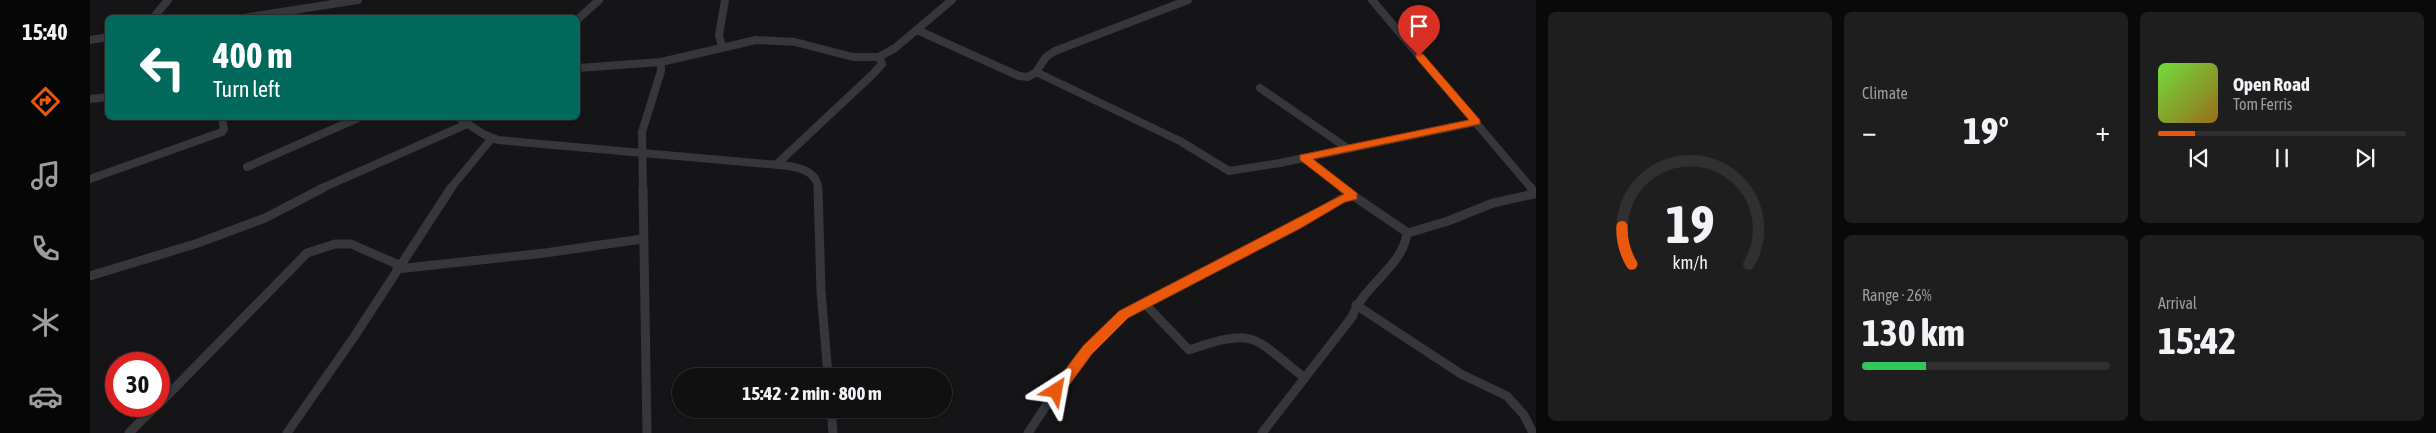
<!DOCTYPE html>
<html lang="en">
<head>
<meta charset="utf-8">
<style>
	body { margin:0; font-family:"Asap Condensed",sans-serif; background:#1e1e1f; color:#f1f3f6; height:100vh; display:flex; flex-direction:column; font-size:19px; white-space:nowrap }
	* { box-sizing:border-box; margin:0 }
	p { font-size:16px; color:#9c9d9f }
	.icon { flex:none; width:28px; height:28px; fill:none; stroke:currentColor; stroke-width:2; stroke-linecap:round; stroke-linejoin:round }
	.map { position:relative; flex:1; overflow:hidden }
	.panel { display:flex; flex-direction:column; gap:12px; padding:12px; background:#090909; width:900px }
	.panel>* { flex:none }
	.top-card { position:absolute; left:15px; top:15px; width:475px; height:105px; border-radius:8px; box-shadow:0 1px 4px #0004,0 0 0 1px #303031; background:#00695c; color:#fff; overflow:hidden }
	.speed { position:absolute; left:15px; top:352px; display:flex; gap:10px; font-size:25px; font-weight:700; text-align:center }
	.speed>* { display:grid; place-content:center; width:65px; height:65px; border-radius:50%; background:#101011; box-shadow:0 1px 4px #0004,0 0 0 1px #303031; line-height:1 }
	.speed .limit { border:8px solid #d22; background:#fff; color:#111 }
	.pin { position:absolute; display:grid; place-items:center; width:42px; height:42px; color:#fff; margin:-51px -21px; border-radius:50% 50% 50% 0; rotate:-45deg; box-shadow:0 0 5px #0007 }
	.pin .icon { rotate:45deg }
	.me { position:absolute; width:55px; margin:-28px; rotate:34deg; stroke-linejoin:round; filter:drop-shadow(0 0 4px #0008) }
	.turn { display:flex; align-items:center; gap:18px; height:105px; padding:0 25px; font-size:22px }
	.turn .icon { width:65px; height:65px; stroke-width:2.5 }
	.turn b { display:block; font-size:35px; line-height:42px }
	.big { font-size:38px; font-weight:700; line-height:1.1 }
	.panel .widget { flex:1; display:flex; flex-direction:column; justify-content:center; gap:8px; min-width:0; padding:0 18px; border-radius:8px; background:#1e1e1f }
	.panel .dial { align-items:center; gap:0 }
	.dial svg { height:130px; overflow:visible; fill:none; stroke:#303031; stroke-width:7; stroke-linecap:round; text-anchor:middle }
	.dial text { fill:#f1f3f6; stroke:none }
	.song { display:flex; align-items:center; gap:15px }
	.cover { width:60px; height:60px; border-radius:8px; background:linear-gradient(135deg,hsl(100 70% 55%),hsl(40 70% 35%)) }
	.played { height:5px; border-radius:2px; background:linear-gradient(90deg,#ea580c 15%,#303031 15%) }
	.keys { display:flex; justify-content:space-around; direction:ltr }
	.heat { display:flex; justify-content:space-between; align-items:center; font-size:28px; direction:ltr }
	.charge { height:8px; border-radius:4px; background:linear-gradient(90deg,#34c759 26%,#303031 0) }
	.panel .tiles { flex:1; display:grid; gap:12px; grid-template-columns:repeat(3,1fr) }
	.widget:first-child { grid-row:span 2 }
	.trip { position:absolute; left:582px; top:368px; width:280px; height:50px; border-radius:25px; background:#101011; box-shadow:0 1px 4px #0004,0 0 0 1px #303031; font-weight:700; line-height:50px; text-align:center }
	main { display:flex; flex:1; min-height:0 }
	.tab-bar { display:flex; flex-direction:column; width:90px; justify-content:space-around; align-items:center; background:#060607; color:#9c9d9f }
	.tab-bar .icon { width:35px; height:35px }
	.tab-bar .selected { color:#ea580c }
	.tab-bar b { font-size:22px; color:#f1f3f6 }
	.map>svg:first-child { display:block }
</style>
</head>
<body>
<main>
<nav class="tab-bar">
<b>15:40</b>
<svg class="icon selected" aria-label="directions" viewBox="0 0 24 24"><path d="M12 3l9 9-9 9-9-9zM9 14v-3h6M13 9l2 2-2 2"/></svg>
<svg class="icon" aria-label="music" viewBox="0 0 24 24"><path d="M9 18V5l10-2v13"/><circle cx="6" cy="18" r="3"/><circle cx="16" cy="16" r="3"/></svg>
<svg class="icon" aria-label="phone" viewBox="0 0 24 24"><path d="M5 4h4l2 5-3 2q2 4 5 5l2-3 5 2v4C11 20 4 13 5 4z"/></svg>
<svg class="icon" aria-label="climate" viewBox="0 0 24 24"><path d="M12 3v18M4 7l16 10M4 17L20 7"/></svg>
<svg class="icon" aria-label="car" viewBox="0 0 24 24"><path d="M5 17H2v-5l4-1 3-4h7l3 4 3 1v5h-3M9 17h6M6 11h13"/><circle cx="7" cy="17" r="2"/><circle cx="17" cy="17" r="2"/></svg>
</nav>
<div class="map">
<svg width="1446" height="433" viewBox="0 0 1446 433">
	<rect width="100%" height="100%" fill="#151517"/>
	<g fill="none" stroke-linecap="round" stroke-linejoin="round">
		<!-- minor-far1 -->
		<path stroke="#36373b" stroke-width="8" d="M1282,0L1442,189
			M63,18L78,0
			M153,18L268,0
			M488,19L509,0
			M827,30L929,76L938,77L946,72L1090,141L1139,171L1190,163L1386,122
			M0,40L18,37
			M632,47L629,35L635,0
			M488,68L571,62L666,40L705,42L763,57H789L805,48L862,0
			M946,72L956,57L965,51L1098,0
			M1170,88L1257,148
			M0,99L18,97
			M369,118L393,134L408,140L699,166C712,168 728,173 728,189
			M1214,158L1254,189
			M687,164L783,74L792,64L789,57
			M157,167L268,118
			M0,179L132,132L134,129L132,118
			M230,189L377,124
			M360,189L402,138
			M553,189L552,132L571,71V62"/>
		<!-- minor -->
		<path stroke="#36373b" stroke-width="9" d="M553,188L557,433
			M728,188L731,291L738,376
			M1252,188L1318,233L1358,221L1403,203L1444,194L1441,188
			M307,269L455,253L552,239
			M0,276L108,243L175,218L233,188
			M1054,303L1099,350C1169,326 1162,338 1215,378
			M1266,305L1371,374L1417,396L1434,415L1443,433
			M69,404L217,253L245,244H261L309,265
			M741,409L743,433
			M39,433L66,406
			M197,433L264,337L361,188
			M938,433L982,367L1006,340L1033,315L1207,225L1251,199L1263,196
			M1172,433L1262,317C1273,285 1314,266 1317,232"/>
	</g>
	<!-- route -->
	<path fill="#ea580c" stroke="#983908" d="M1326,54H1333L1390,120V124L1223,159L1267,193V199L1255,202L1211,228L1038,318L1002,354L971,396L966,397L962,396L960,391L962,387L993,346L1029,311L1254,194L1210,160V155L1379,120L1326,58Z"/>
</svg>
<div class="speed"><div class="limit">30</div></div>
<div class="pin" style="left:1329px;top:56px;background:#d93025"><svg class="icon" aria-label="arrive" viewBox="0 0 24 24"><path d="M6 21V4h12l-3 4 3 4H6"/></svg></div>
<svg class="me" style="left:966px;top:391px" viewBox="-20 -20 40 40"><path d="M0-17L14 15 0 8-14 15z" fill="#ea580c" stroke="#fff" stroke-width="4"/></svg>
<div class="trip">15:42 · 2 min · 800 m</div>
<div class="top-card">
<div class="turn"><svg class="icon" aria-label="left" viewBox="0 0 24 24"><path d="M17 20v-9H6M10 6l-5 5 5 5"/></svg><div><b>400 m</b>Turn left</div></div>
</div>
</div>
<section class="panel">
<div class="tiles">
<div class="widget dial"><svg viewBox="0 0 100 80">
<path d="M14 69A42 42 0 1 1 86 69"/>
<path d="M14 69A42 42 0 0 1 8 46" stroke="#ea580c"/>
<text x="50" y="56" font-size="32" font-weight="700">19</text>
<text x="50" y="72" font-size="11">km/h</text>
</svg></div>
<div class="widget"><p>Climate</p>
<div class="heat"><a>−</a><b class="big">19°</b><a>+</a></div>
</div>
<div class="widget">
<div class="song"><i class="cover"></i><div><b>Open Road</b><p>Tom Ferris</p></div></div>
<div class="played"></div>
<div class="keys"><svg class="icon" aria-label="previous" viewBox="0 0 24 24"><path d="M18 5L8 12l10 7zM5 5v14"/></svg><svg class="icon" aria-label="pause" viewBox="0 0 24 24"><path d="M8 5v14M16 5v14"/></svg><svg class="icon" aria-label="next" viewBox="0 0 24 24"><path d="M6 5l10 7-10 7zM19 5v14"/></svg></div>
</div>
<div class="widget"><p>Range · 26%</p><b class="big">130 km</b><div class="charge"></div></div>
<div class="widget"><p>Arrival</p><b class="big">15:42</b></div>
</div>
</section>
</main>
</body>
</html>
